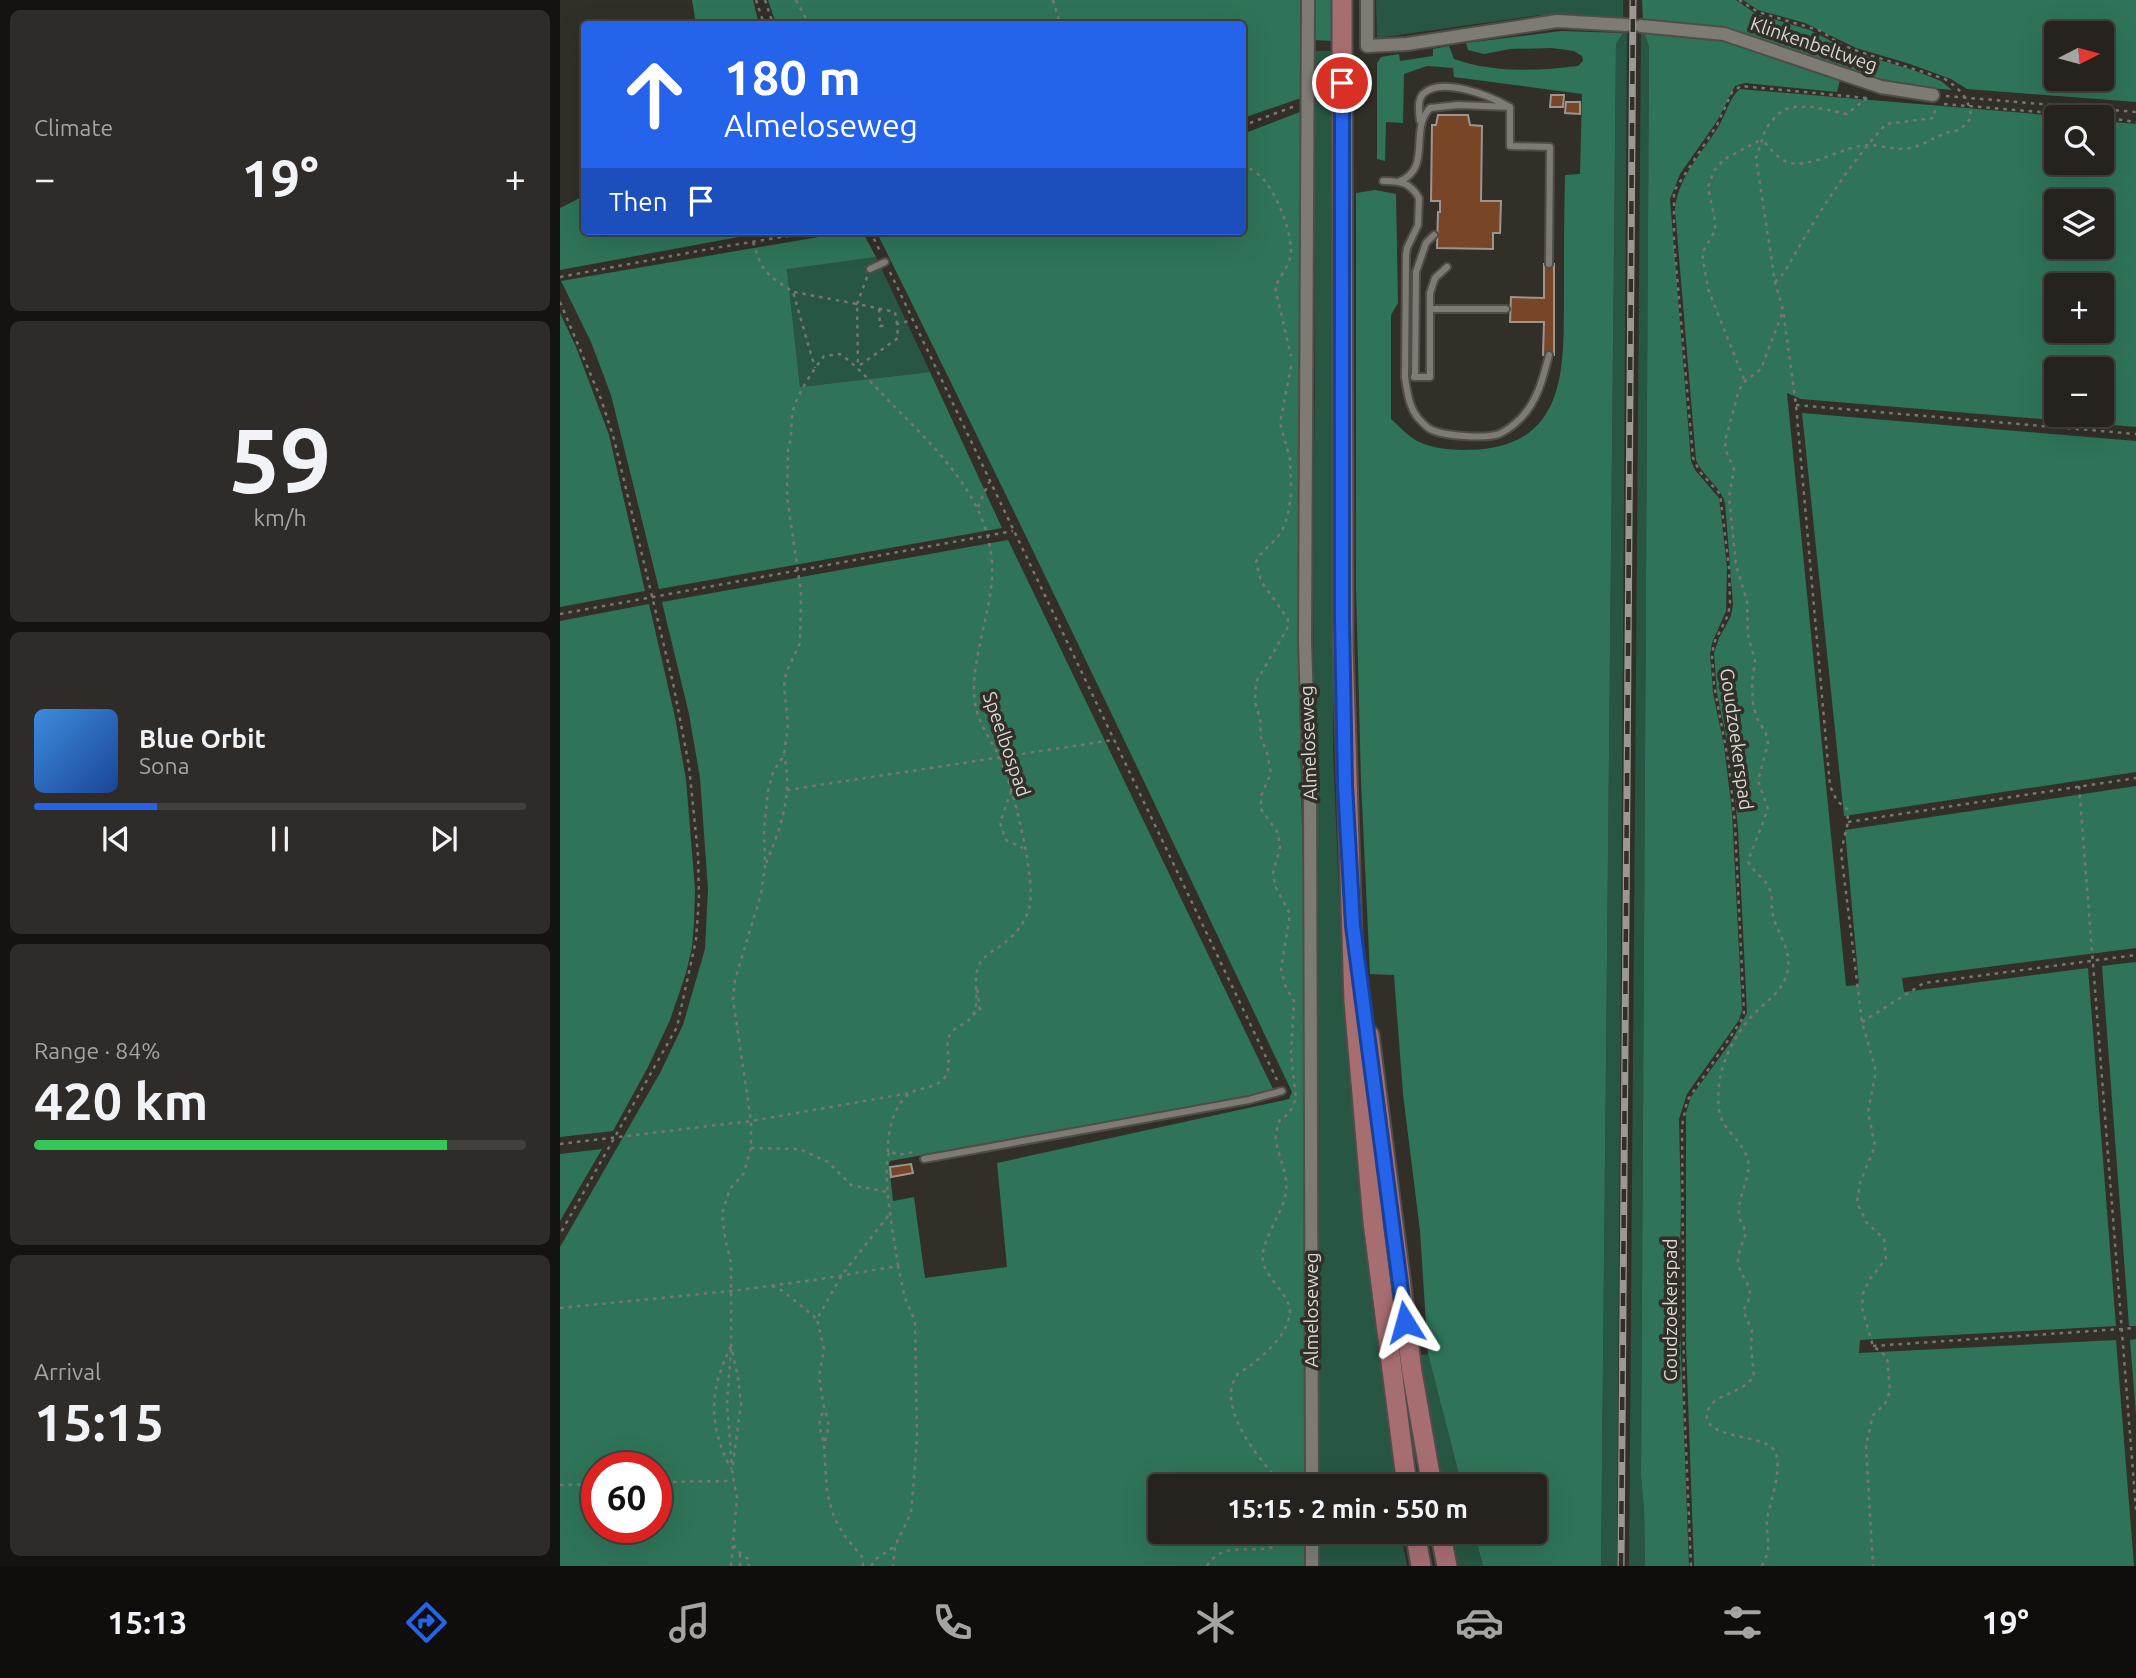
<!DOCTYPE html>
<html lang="en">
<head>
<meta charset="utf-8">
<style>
	body { margin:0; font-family:Ubuntu,sans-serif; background:#2e2b28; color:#f1f3f6; height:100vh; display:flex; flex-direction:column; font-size:26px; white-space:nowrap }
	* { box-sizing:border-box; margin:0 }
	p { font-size:23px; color:#a4a4a4 }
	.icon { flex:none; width:38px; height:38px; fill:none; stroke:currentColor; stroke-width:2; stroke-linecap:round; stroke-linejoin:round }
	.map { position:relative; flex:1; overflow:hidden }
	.sheet { display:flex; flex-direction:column; gap:10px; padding:10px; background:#151311; width:560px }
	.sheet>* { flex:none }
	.guide { position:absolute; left:21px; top:21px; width:665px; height:214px; border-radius:7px; box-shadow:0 7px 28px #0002,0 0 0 2px #42403d; background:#2563eb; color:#fff; overflow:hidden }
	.needle { width:46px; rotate:84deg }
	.tools { position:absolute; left:1484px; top:21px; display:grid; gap:14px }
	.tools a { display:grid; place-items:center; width:70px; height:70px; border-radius:7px; background:#26231f; box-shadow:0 7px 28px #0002,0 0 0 2px #42403d; font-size:35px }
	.speed { position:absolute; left:21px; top:1452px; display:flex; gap:14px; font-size:35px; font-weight:700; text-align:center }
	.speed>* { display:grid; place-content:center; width:91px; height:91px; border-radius:50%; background:#26231f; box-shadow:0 7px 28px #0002,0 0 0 2px #42403d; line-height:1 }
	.speed .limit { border:10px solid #d22; background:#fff; color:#111 }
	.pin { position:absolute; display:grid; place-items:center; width:60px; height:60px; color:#fff; margin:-30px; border:4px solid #fff; border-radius:50%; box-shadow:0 2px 7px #0007 }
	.me { position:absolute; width:77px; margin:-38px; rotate:352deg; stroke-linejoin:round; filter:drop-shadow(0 0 5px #0008) }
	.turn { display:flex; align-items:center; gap:24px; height:147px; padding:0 28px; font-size:32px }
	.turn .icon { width:91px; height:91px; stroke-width:2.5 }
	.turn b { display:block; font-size:49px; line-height:60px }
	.then { display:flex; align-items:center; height:66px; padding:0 28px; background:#0003; gap:14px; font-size:26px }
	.big { font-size:52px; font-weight:600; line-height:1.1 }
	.sheet .card { flex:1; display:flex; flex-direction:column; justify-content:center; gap:10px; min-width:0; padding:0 24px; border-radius:10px; background:#2e2b28 }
	.sheet .dial { align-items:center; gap:0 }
	.dial b { font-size:91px; line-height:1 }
	.song { display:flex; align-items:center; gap:21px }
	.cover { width:84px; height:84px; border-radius:10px; background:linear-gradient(135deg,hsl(210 70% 55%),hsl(220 70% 35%)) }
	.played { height:7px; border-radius:4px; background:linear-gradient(90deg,#2563eb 25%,#42403d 25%) }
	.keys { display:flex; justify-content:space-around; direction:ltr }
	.heat { display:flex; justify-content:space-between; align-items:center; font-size:38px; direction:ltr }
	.charge { height:10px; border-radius:5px; background:linear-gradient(90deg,#34c759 84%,#42403d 0) }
	.trip { position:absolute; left:588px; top:1474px; width:399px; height:70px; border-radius:7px; background:#26231f; box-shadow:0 7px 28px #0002,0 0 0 2px #42403d; font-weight:600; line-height:70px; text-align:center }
	.tabs { display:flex; height:112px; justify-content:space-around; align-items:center; background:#0f0e0c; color:#a4a4a4 }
	.tabs .icon { width:49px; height:49px }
	.tabs .current { color:#2563eb }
	.tabs b { font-size:32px; color:#f1f3f6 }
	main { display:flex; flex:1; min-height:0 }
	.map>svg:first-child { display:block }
</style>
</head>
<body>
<main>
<section class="sheet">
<div class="card"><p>Climate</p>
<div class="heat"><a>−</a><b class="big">19°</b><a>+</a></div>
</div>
<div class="card dial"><b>59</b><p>km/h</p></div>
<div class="card">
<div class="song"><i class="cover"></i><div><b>Blue Orbit</b><p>Sona</p></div></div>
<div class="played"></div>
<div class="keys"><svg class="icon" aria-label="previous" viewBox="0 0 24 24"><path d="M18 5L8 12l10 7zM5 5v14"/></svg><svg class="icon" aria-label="pause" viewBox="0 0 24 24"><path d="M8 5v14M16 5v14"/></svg><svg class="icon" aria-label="next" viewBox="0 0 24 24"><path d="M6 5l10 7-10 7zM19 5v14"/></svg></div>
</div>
<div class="card"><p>Range · 84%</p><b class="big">420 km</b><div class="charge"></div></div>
<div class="card"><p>Arrival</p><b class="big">15:15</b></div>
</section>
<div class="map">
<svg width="1576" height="1566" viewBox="0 0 1576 1566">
	<rect width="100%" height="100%" fill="#322f29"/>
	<!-- green -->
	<path fill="#275743" d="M816,0H1063V20L980,15L817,38Z
		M1084,31L1089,47L1081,1476L1084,1509L1085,1566H1069L1081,32Z
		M1067,32L1057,1566H1041L1056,44L1063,33Z
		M754,51H774L773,752L779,894L795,1135L833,1443L836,1486H757L753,557L755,385Z
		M316,257L370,372L240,387L227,268Z
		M868,1354L902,1486H883L857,1356Z
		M758,1531H840L847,1566H758Z
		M892,1531H914L923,1566H898Z"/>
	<!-- forest -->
	<path fill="#2f7458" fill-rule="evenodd" d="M132,0H193L199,24H136Z
		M208,0H744V97L683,118L682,24H216Z
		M754,0H772L773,41L754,40Z
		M1082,0H1176L1196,14L1250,30L1292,52L1353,70L1381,81L1392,90L1337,85L1304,77L1159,26L1083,20Z
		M1183,0H1576V102L1407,89L1391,79L1347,63L1296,48L1245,23L1198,10ZM1496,33H1542V79H1496Z
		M1001,31L1063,33L1056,44L1041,1566H923L914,1531H975V1486H902L868,1354L860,1231L843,1094L834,975L810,974L801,781L796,588V193L815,190L836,194L838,303L831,315V419C838,425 844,432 851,437C869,451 902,451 924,449C1012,439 1003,355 1004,288C1004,250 1004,212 1005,175L1020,174L1022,94L894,77L893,68L867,66L844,74L843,123L826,122L825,161L817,159V63L821,57L839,54L840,61L873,56V49L889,46L894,59C933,73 977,71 1018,66L1023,61L1022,56L1014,51L992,48L950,49L924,54L908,50L906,43Z
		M1084,31L1160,39L1280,80L1277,92L1185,83L1175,86L1157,121L1120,174L1110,199L1131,461L1135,470L1159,498L1167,567L1166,611L1152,643L1150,655L1153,693L1164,746L1172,811L1182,1010L1179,1020L1127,1094L1119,1119L1121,1208L1119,1299L1129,1566H1085L1084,1509L1081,1476L1089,47Z
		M1180,89L1511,117H1496V163H1542V121L1576,124V427L1241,399L1227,393L1286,986L1299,985L1285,830L1576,786V948L1342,978L1344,992L1528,968L1556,1326L1300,1340L1299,1353L1556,1340L1574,1566H1134L1126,1344V1113L1131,1097L1170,1043L1187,1013L1178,829L1172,766L1157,693L1154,653L1159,638L1171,616L1173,604L1165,503C1160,485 1143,477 1136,460L1115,209C1118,175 1145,151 1161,122C1167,111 1170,97 1180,89ZM1496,201H1542V247H1496ZM1496,285H1542V331H1496ZM1496,369H1542V415H1496Z
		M745,110L739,409L738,639L747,1059L746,1486H600V1531H745V1566H0V1247L100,1073L123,1025L145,949L148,889L140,778L129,714L102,602L448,540L713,1089L691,1095L330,1161L329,1164L333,1201L354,1197L365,1278L447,1267L437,1163L729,1099L732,1092C596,806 460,520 319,237L345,231H682L683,134ZM37,1468H96V1528H37Z
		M24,196V231H211L0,270V208Z
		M294,231H302L316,257L227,269L240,387L370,372L442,528L99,589L51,395L31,342L1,281Z
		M0,313L16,347L49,435L85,591L0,607Z
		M1242,413L1576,441V772L1284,816Z
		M89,604L115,717L126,780L135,889L134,922L132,947L126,973L110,1020L88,1067L53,1131L0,1137V621Z
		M1576,962V1326H1569L1542,966Z
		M42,1149L0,1221V1154Z
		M1576,1339V1415L1570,1340Z"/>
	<!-- building -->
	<path fill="#784526" stroke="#9b948f" stroke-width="2" d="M991,95H1004L1003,107H990Z
		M1006,102H1020V114L1005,113Z
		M878,115H908L910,125L922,126L921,201H941L940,233H933V249L877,248L878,212H880V201H871L872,125H876Z
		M984,264H994V355H983L984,322H950L951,297L984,298Z
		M351,1164L353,1173L331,1177L330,1167Z"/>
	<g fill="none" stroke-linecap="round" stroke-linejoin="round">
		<!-- service casing -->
		<g stroke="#4f4d48" stroke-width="10">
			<path id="service" d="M950,107V146L990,147L989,264
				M860,121C859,113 857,100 863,94C881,76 930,96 948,106
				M823,181C840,181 850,182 859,198L858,225L847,248L846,255L845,377C847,391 849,407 858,418C861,421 866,427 870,429C883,436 925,439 939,434C946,431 956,423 961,418C978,400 983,378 989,355
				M840,181C872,168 849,130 870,108L898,105L950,107
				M310,269L325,262
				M870,309H946
				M854,377H870V293L875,278L887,267
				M855,377L856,272L866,243L874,235
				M364,1159L689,1100L722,1091"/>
		</g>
		<!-- minor casing -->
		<g stroke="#4f4d48" stroke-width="16">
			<path id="minor" d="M748,0L745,643L750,793L752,1486
				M807,0V46L847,44L997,21L1066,25
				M1081,26L1164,34L1321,87L1373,95
				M752,1531V1566"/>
		</g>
		<!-- primary casing -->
		<g stroke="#4f4d48" stroke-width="23">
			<path id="primary" d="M782,0L783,646L794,1001L813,1222L847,1486
				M809,1035L852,1372L872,1486
				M855,1531L861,1566
				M880,1531L887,1566"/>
		</g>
		<!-- path -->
		<path stroke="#787671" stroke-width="2.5" stroke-dasharray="3.5 5" stroke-linecap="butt" d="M196,0L204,24
			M205,0L213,24
			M236,0L249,24
			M493,0L500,24
			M1179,0L1198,12L1261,31L1280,44L1300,52L1385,79C1400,89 1410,99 1411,118L1400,130C1378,132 1370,144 1350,148C1337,151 1321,145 1308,145C1285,145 1246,172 1225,161C1216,157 1208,146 1202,139
			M1386,96L1576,112
			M1307,98L1287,114L1254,107H1230L1218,114L1206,128L1196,158L1215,282L1223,310L1236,405L1270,786L1277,801L1287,809L1288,822L1281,852L1302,1022L1316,1071L1308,1112L1315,1146L1300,1183L1297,1203L1307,1223L1324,1239L1326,1259L1309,1280L1303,1294L1302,1308L1313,1346L1327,1357L1330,1391L1325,1404L1313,1415L1306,1446L1313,1566
			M1384,104L1540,117
			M1542,117L1576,122
			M682,126L735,106
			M682,166H686C692,170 699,174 704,180C717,195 735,237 730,258C728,267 719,278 715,287L731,356
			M310,231L321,253
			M193,242L201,265L210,276L233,292L255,368
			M330,272L717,1080
			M0,277L149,249L258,231
			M307,277L297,304L335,312L337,324
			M1215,282L1224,273C1254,220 1285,169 1326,124L1374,118L1375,108
			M234,292L297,304L298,366
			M0,302L41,399L54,439L113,683L129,766L138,855L139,898L136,940L117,1027L0,1234
			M319,309L320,326H328
			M300,365L338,338L337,324L353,320
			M1184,379L1148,289L1142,253L1155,231V221L1148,187L1154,171L1163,160L1202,139
			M1236,405L1576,434
			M731,486L730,459L720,423L732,362
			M418,507L429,482
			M0,614L453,531
			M1519,786L1576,1510
			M227,790L553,740
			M451,791L440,823L446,840L463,848
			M1288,822L1576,778
			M206,863C221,828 233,794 224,755
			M413,1015L420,1010L417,987
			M1302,1022L1364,983L1576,955
			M0,1144L191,1121L350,1093
			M191,1148L239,1149L268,1162L291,1185L328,1192
			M338,1266C335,1242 320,1169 330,1151L338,1155L354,1152
			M212,1286L223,1291L257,1319
			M0,1308L171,1291L254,1280L338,1266L345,1298L355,1321L357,1439L351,1513L335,1546L333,1566
			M171,1346C149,1391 148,1424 171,1469
			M1313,1346L1576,1328
			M171,1349L167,1403L172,1468
			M265,1441L269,1426L265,1410
			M96,1482L173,1481
			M0,1485L37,1484
			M724,1486C703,1464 654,1408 677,1375C679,1372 686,1369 690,1366C706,1353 728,1335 730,1312C731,1297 707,1279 703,1262C699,1245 721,1215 725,1197C730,1176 719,1161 716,1140C715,1134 718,1126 720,1119L729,1114L736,1099L731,1054L734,1001L725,985L721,969L730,914L715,886L713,873L720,847L718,833L701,809V796L711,773L707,753L700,735L701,723L695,702L696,682L727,629L728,619L701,581L696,562C701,552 706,549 714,541C727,528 729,510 731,493
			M174,1545L176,1550L188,1559L189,1566
			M180,1554V1566
			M171,1566L177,1498L172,1471L181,1404L178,1377L171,1346V1263L165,1238L162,1213L170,1189L184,1173L191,1148V1121L173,999L175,980L201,894L205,866L204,831L208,791L213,772L224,755L228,725L224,686L226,673L240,643L241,592L227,497L228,449C233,437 230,424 233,410C239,391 252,372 264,356L280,354C300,368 312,384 329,401C377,450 436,503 432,578C430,617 407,672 416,708C421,729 435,745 443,765C454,794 477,881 469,909C465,922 455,936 444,943C436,950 426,953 420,963C411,979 421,999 413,1015C407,1026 391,1025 388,1040C386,1052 392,1066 385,1077C377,1088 363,1087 352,1092C333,1103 327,1134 328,1154
			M303,1566V1558L284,1535L274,1517L267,1493L264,1444L259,1425L264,1407L259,1377L264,1349L257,1319L282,1275L331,1212
			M311,1566L316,1559L335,1546
			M647,1566C664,1538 696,1557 721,1544C725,1541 729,1535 733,1531
			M1131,1566L1124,1401L1122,1126L1127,1101L1181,1021L1184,1013L1175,825L1169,765L1154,685L1152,656L1154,643L1168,615L1170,603L1169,568L1160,494L1140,472L1133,458L1114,241V191L1157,125L1172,92L1181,86L1307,98
			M1202,1566C1204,1561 1207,1556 1208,1551C1209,1540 1206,1530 1207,1519C1210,1502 1224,1466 1214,1450C1203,1433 1137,1440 1148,1410C1154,1394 1182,1394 1194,1376L1191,1348L1192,1331L1183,1310C1200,1286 1180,1282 1178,1261C1178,1252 1183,1242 1186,1233C1184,1226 1179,1221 1179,1213C1178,1195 1191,1178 1188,1161C1184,1141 1162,1131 1159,1110C1155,1075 1168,1044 1191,1017C1205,1001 1226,991 1228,967C1231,948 1215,930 1212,911C1211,905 1213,897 1210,890C1206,878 1193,873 1188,861L1208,809L1198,781L1208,743L1206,734L1197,718L1193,704L1192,681L1195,661L1188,635L1187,601L1176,565L1169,497L1174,469L1166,451L1165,441L1179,390L1185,381L1201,369L1223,311"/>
		<!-- service -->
		<use href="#service" stroke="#7d7b74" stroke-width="6"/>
		<!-- minor -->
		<use href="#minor" stroke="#7d7b74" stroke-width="12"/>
		<!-- primary -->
		<use href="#primary" stroke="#a76e72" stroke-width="19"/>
		<!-- rail casing -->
		<g stroke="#9b9893" stroke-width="7">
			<path id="rail" d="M1061,1566L1073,0"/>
		</g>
		<!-- rail -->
		<use href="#rail" stroke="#322f29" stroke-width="4.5" stroke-dasharray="13" stroke-linecap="butt"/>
	</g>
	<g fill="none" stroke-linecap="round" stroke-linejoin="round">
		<!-- route casing -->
		<g stroke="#184099" stroke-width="18">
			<path id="route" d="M782,83V619L785,785L793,926L845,1322"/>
		</g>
		<!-- route -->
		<use href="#route" stroke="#2563eb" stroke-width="12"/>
	</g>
	<g text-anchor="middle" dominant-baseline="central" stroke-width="7" stroke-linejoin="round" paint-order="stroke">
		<!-- street labels -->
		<g font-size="19" fill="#d9d7d3" stroke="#322f29">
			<text transform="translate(1254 44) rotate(19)">Klinkenbeltweg</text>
			<text transform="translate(1177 739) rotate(82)">Goudzoekerspad</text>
			<text transform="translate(748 743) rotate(-92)">Almeloseweg</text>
			<text transform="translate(447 744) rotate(71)">Speelbospad</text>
			<text transform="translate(751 1310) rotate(-90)">Almeloseweg</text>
			<text transform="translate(1110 1310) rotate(-90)">Goudzoekerspad</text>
		</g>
	</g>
</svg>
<div class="tools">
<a><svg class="needle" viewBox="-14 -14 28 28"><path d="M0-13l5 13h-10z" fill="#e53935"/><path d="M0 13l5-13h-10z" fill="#a4a4a4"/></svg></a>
<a><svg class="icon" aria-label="search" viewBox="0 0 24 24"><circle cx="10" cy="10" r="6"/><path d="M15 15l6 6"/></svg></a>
<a><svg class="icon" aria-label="layers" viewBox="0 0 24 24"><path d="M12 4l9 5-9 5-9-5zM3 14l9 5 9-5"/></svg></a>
<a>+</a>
<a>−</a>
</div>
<div class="speed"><div class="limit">60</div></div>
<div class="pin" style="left:782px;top:83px;background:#d93025"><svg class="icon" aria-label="arrive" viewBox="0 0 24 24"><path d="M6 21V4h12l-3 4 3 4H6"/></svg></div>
<svg class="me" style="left:845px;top:1322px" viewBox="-20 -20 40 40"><path d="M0-17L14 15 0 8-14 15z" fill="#2563eb" stroke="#fff" stroke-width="4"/></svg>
<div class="trip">15:15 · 2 min · 550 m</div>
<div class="guide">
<div class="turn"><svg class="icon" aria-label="ahead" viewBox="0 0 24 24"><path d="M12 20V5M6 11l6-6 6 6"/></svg><div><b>180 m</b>Almeloseweg</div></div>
<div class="then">Then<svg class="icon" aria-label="arrive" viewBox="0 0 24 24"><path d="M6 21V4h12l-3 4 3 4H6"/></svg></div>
</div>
</div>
</main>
<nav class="tabs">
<b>15:13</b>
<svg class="icon current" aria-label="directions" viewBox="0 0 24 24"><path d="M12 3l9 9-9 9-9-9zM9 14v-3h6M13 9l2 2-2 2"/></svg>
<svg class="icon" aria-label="music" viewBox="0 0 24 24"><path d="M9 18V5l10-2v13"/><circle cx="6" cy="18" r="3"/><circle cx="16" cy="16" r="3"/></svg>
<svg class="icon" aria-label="phone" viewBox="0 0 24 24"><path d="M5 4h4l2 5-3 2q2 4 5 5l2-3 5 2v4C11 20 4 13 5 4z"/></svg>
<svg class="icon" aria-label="climate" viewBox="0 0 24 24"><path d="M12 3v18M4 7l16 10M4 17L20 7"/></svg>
<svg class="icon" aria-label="car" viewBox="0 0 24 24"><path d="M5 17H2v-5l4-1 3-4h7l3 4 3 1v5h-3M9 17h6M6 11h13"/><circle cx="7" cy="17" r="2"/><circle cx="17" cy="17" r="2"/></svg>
<svg class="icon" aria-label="filters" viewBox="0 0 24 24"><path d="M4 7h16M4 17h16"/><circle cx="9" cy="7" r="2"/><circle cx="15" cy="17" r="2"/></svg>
<b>19°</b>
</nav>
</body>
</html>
